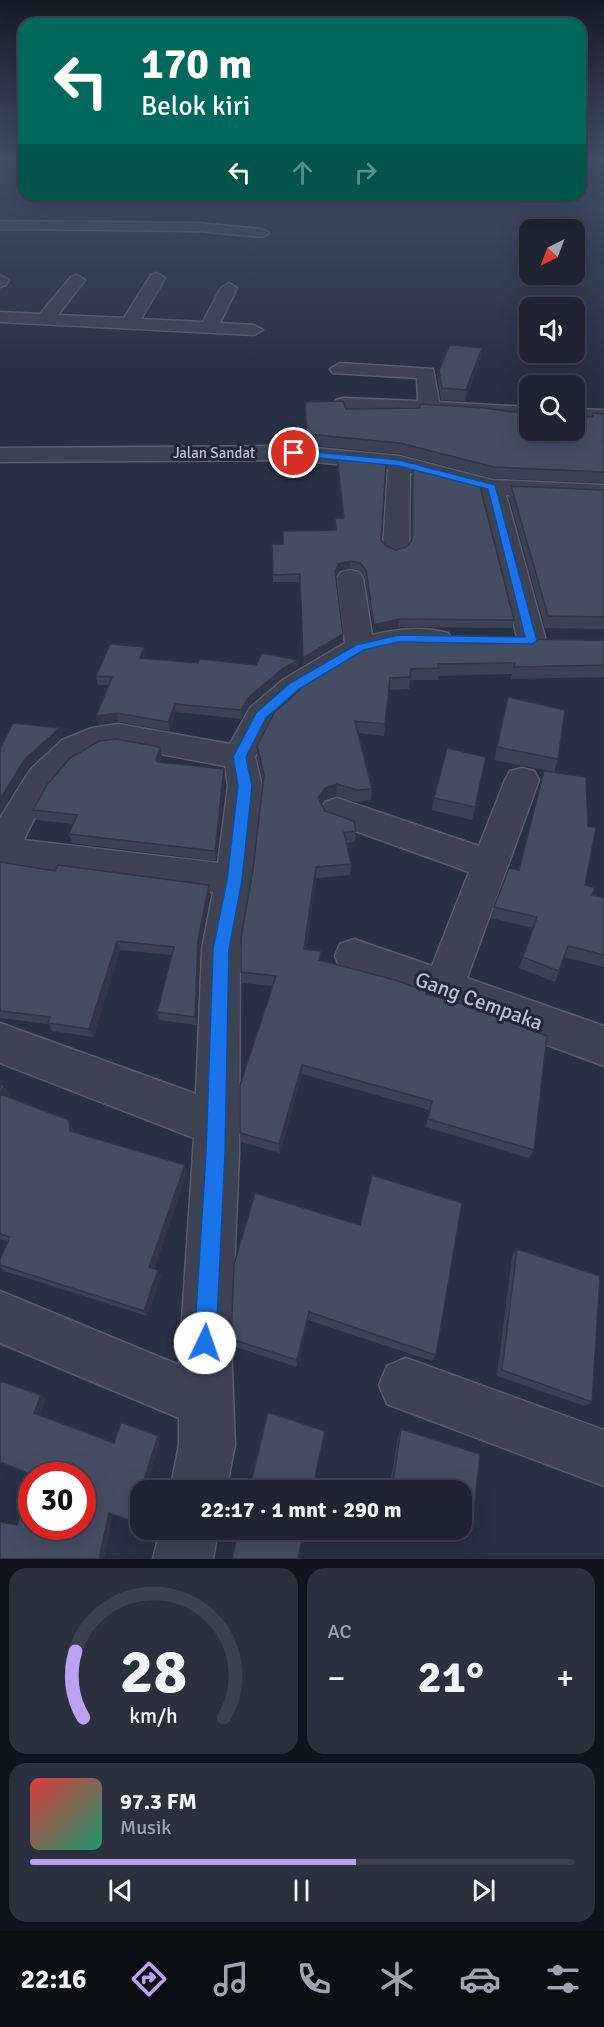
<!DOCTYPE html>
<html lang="id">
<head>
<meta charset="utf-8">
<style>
	body { margin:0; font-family:Signika,sans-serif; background:#2b303e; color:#f1f3f6; height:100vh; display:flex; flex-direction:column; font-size:22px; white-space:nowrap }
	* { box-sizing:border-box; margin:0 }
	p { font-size:20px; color:#a1a4ac }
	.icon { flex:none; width:33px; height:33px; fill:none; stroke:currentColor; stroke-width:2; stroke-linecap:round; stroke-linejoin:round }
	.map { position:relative; height:1559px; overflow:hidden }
	.sheet { display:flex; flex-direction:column; gap:9px; padding:9px; background:#10141c; flex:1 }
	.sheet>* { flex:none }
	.hud { position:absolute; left:18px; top:18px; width:568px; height:183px; border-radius:18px; box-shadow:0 6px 24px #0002,0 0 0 2px #3c414d; background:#00695c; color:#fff; overflow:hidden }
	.needle { width:39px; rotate:222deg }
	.controls { position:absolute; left:519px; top:219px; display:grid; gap:12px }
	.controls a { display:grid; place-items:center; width:66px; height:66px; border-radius:12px; background:#1e2432; box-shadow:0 6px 24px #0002,0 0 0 2px #3c414d; font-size:30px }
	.speed { position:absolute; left:18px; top:1462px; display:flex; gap:12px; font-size:30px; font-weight:700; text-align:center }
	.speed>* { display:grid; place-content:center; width:78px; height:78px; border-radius:50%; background:#1e2432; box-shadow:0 6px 24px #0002,0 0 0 2px #3c414d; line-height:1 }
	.speed .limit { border:9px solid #d22; background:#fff; color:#111 }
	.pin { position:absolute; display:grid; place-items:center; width:51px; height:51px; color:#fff; margin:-26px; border:3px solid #fff; border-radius:50%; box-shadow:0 2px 6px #0007 }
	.me { position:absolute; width:66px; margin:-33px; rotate:3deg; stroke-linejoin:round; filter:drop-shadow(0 0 4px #0008) }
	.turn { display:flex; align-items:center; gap:21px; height:126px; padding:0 24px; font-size:27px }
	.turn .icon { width:78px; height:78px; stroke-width:2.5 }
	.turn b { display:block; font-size:42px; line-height:51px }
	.lanes { display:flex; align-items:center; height:57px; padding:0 24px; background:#0003; justify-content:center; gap:30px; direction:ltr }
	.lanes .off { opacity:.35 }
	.big { font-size:45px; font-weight:700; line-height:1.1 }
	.sheet .widget { flex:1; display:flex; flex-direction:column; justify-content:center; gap:9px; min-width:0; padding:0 21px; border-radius:18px; background:#2b303e }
	.sheet .dial { align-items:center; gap:0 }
	.dial svg { height:156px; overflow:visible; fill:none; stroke:#3c414d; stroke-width:7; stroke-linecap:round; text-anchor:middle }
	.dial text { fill:#f1f3f6; stroke:none }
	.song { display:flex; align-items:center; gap:18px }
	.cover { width:72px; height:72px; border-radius:9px; background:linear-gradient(135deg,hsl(0 70% 55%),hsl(160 70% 35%)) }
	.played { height:6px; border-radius:3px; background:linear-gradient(90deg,#bca0f2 60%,#3c414d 60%) }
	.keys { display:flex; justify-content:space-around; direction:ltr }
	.heat { display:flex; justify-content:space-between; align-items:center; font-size:33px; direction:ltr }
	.sheet .tiles { flex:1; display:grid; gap:9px; grid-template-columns:1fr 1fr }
	.widget:last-child { grid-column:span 2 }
	.trip { position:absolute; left:130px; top:1480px; width:342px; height:60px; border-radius:18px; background:#1e2432; box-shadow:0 6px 24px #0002,0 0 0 2px #3c414d; font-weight:700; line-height:60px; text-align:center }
	.tabs { display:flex; height:96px; justify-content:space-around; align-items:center; background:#0c0e14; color:#a1a4ac }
	.tabs .icon { width:42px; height:42px }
	.tabs .active { color:#bca0f2 }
	.tabs b { font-size:27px; color:#f1f3f6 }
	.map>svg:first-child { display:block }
</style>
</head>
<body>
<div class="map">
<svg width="604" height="1559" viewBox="0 0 604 1559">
	<rect width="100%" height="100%" fill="#283043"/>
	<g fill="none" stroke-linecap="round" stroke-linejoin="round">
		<!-- minor casing -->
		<g stroke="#585e6d" stroke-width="3">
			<path id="minor" d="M0,221L198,223L262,229L269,233L262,237L198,231L0,229Z
				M157,273L165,278L141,319L203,322L221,288L229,283L237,288L220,323L254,325L263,330L254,335L0,322V312L40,314L71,277L77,275L85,280L58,315L124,318L151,275Z
				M0,275L9,280L6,285L0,287Z
				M340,363L433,369L439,402L530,407V419L336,408L333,404L336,400L343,398L418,401L417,378L333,373L330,369Z
				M574,409L604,410V422L574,421Z
				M294,446L399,456L492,480L604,485V499L506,495L546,641L542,647L532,650L522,647L518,641L481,491L410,473L409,547L405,552L396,555L387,552L383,547L388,469L294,460L0,462V448Z
				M350,570L359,572L363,578L372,635C397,629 423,626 448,633L452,639L448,645C431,650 414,645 397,647C365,651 291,697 272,724C265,734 261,746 255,757L262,786L252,880L240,949L239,1153L231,1343L235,1445L226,1491H170L179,1445V1418L0,1343V1291L179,1365L194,1138L0,1063V1023L196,1094L202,949L213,892L35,868L0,867V818L30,770L62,740L92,728L118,724L230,744L250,708L284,679L345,643L337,578L341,572ZM118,746L225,766L228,786L218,863L24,840C41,802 70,747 118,746Z
				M522,768L534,771L539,780L467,978L604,1026V1066L340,968L335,956L340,944L354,939L432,966L469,872L325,820L320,811L325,802L337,798L479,846L505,780L510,771Z
				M406,1358L604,1430V1486L387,1404L379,1385L387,1366Z
				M160,1530H218L213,1559H153Z"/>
		</g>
		<!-- minor -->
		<use href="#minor" fill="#3d4352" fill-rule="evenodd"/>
	</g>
	<!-- wall -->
	<path fill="#3b4254" d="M482,348L480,359L465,401L441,400L438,382L439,370Z
		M305,402L346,409L530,430L592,417L604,414V483L492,478L400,454L307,445Z
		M337,459L381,540L386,546L396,550L406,547L411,541L413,469L514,620L512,628L398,627L374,632L365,578L359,570L350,568L339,571L336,577L343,634V642L303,665L300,582H273L272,544H283L335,530V518H343L337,466Z
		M511,486L604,490V629L545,628L509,497Z
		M604,640V677L511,679L512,674L438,676V680H410L409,689L389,690L384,736L358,733L372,789L371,800L356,802L336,796L324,800L321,804L325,811L356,831L355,842L347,843L351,864L350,875L316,878L306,949L320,961L426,994L534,1150L529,1158L426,1127L429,1110L302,1074L280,1153L241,1142L240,1133L273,986L242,983L241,972L263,781L257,757V746L307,683Z
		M144,647L145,656L144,658L198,663L298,668L283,677L249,706L242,719L176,712L170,731L118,722L98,725L108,685H98L96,676Z
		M508,697L558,759L554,772L494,760Z
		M162,756L160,762L224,769L225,778L216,861L72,843L69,834L73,824L36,820L33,810Z
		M486,757L472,820L432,810L434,798Z
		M544,771L585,885L592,895L604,898V967L564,957L555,982L519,968L533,928L491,918L494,907L518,870Z
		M0,862L55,871L210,894L200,949L197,1025L159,1020L157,1012L172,955L120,950L93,1037L52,1031L49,1024L0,1018Z
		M0,1084L4,1086L10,1095L9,1097L73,1129V1132L187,1173L154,1269L161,1276L147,1316L4,1271L0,1267V1259L8,1241L0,1239Z
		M517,1249L592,1402L585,1406L497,1376L512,1257Z
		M234,1264L436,1355L432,1361L308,1320L297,1367L233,1346L231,1339Z
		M401,1429L480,1454L474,1511L469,1513L462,1510V1491H409L390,1484L399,1433Z"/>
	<!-- shaded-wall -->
	<path fill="#303645" d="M482,348L480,359L465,401L466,390Z
		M350,561V568L339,571L335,578V571L339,564Z
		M399,619L398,627L374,632V625Z
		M343,634V642L303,665V658Z
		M144,647L145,656L141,666L140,658Z
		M298,660V668L283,677L249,706L242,719L241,710L248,698L282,669Z
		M175,704L176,712L170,731L168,722Z
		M117,713L118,722L98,725L96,716Z
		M60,728L63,737L28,768L0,814V799L25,759Z
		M160,747L162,756L157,769L156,760Z
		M224,769L225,778L216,861L215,851Z
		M337,784L336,796L324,800L318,810V798L325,788Z
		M316,867V878L304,960V949Z
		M209,885L210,894L200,949L197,1025L195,1017L198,940Z
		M117,941L120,950L93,1037L89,1029Z
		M302,1065V1074L280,1153L279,1144Z
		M4,1086L10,1095L6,1102L0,1094Z
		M69,1120L73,1129L74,1140L70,1131Z
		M185,1165L187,1173L152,1274L149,1267Z
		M158,1270L161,1276L147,1316L144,1311Z
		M309,1312L308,1320L297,1367V1360Z
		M41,1395L46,1399L40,1416L34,1413Z
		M158,1436L161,1439L145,1491H141V1504L135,1523L131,1521Z
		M109,1513L113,1514L104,1559H99Z"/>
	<!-- building -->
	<path fill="#454d62" stroke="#303645" stroke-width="1.5" d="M450,345L482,348L466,390L442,388L439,370Z
		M343,401L346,409L419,408L421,404L484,408L530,414V430H574V416L593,417V413L604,414V472L494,467L400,443L307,434L305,402Z
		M337,459L386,464L381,540L386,546L396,550L406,547L412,540L413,469L480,486L514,620L399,619L374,625L366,570L360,563L350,561L339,564L335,571L343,634L303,658L300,574L273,575L272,544H283V531L336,530L335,518H344Z
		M511,486L604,490V617L548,616Z
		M399,638L604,640V665L514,667L515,663L438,664L439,668L411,669L410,677L390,678L385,724L355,721L372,789L357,790L337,784L325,788L318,798L325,811L354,821L356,831L344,832L351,864L316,867L304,949L321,951L319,960L395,980L426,991V994L459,1003L547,1036L534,1150L428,1119L432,1101L302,1065L279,1144L240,1133V1085L276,976L241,972V938L253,869L264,775L257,746L274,713L307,683L371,644Z
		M110,644L144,647L140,658L198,663L200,659L256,665L262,653L298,660L282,669L248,698L241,710L175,704L168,722L117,713L96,716L112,677L96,676Z
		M508,697L565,710L558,759L497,747Z
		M13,723L60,728L25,759L0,799V749Z
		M116,739L160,747L156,760L158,762L224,769L215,851L69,834L77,815L33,810L47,785L70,758L99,741Z
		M447,748L486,757L475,807L434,798Z
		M544,771L586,777L588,826L596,828L585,885L595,888L592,895L604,898V955L568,946L559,971L523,957L537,917L494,907L509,868L519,870Z
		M0,862L55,871L58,865L209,885L198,940L195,1017L157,1012L174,947L117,941L89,1029L48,1023L50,1017L0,1011Z
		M0,1084L4,1086L0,1094L69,1120L70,1131L185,1165L149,1267L158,1270L144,1311L0,1265V1259L10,1237L0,1234Z
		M372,1175L462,1203L436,1355L309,1312L297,1360L231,1339L234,1264L255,1193L360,1225Z
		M517,1249L600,1276L592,1402L502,1370Z
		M0,1381L41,1395L34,1413L114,1443L121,1422L158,1436L131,1521L109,1513L99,1559H0V1522L17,1525L32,1486V1527H82V1476H35L0,1462Z
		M268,1412L325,1431L312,1491H249Z
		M401,1429L480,1454L474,1511L462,1506V1491H419L393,1482Z
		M239,1530H304L298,1559H234L232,1558Z"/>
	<!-- sky -->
	<linearGradient id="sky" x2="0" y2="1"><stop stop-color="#161a25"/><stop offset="0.42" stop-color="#424e66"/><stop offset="1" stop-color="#424e66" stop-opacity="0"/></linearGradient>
	<rect width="604" height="377" fill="url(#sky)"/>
	<!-- route -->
	<path fill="#1a73e8" stroke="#114b97" stroke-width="1.5" d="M294,450L399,460L495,485L537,641L532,644L398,642L364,650L299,689L266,718L246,757L252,786L242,880L229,949L225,1153L216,1343L213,1351L205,1354L197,1351L194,1343L206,1153L213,949L227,880L238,786L233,757L256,713L290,683L356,645L398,635L525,637L488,489L399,466L290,455L289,453Z"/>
	<g text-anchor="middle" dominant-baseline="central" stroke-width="6" stroke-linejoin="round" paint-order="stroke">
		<!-- far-street labels -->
		<g font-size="15" fill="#babfcc" stroke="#212838">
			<text x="214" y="453">Jalan Sandat</text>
		</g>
		<!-- near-street labels -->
		<g font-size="21" fill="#babfcc" stroke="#212838">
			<text transform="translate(479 1001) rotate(20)">Gang Cempaka</text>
		</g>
	</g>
</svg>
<div class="controls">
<a><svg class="needle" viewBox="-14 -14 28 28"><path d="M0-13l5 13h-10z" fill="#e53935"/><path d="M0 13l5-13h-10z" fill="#a1a4ac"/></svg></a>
<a><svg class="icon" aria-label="sound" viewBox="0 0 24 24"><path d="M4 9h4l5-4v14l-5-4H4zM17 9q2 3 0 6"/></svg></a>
<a><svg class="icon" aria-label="search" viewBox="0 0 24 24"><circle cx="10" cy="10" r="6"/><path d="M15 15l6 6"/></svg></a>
</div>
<div class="speed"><div class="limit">30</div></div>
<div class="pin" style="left:294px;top:453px;background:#d93025"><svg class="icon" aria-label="arrive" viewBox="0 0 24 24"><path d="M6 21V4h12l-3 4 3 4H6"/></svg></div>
<svg class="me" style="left:205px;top:1343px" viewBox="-20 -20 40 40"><circle r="19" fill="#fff"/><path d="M0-13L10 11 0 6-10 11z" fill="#1a73e8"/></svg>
<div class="trip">22:17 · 1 mnt · 290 m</div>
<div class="hud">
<div class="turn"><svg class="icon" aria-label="left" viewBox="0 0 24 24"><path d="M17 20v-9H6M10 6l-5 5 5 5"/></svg><div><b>170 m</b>Belok kiri</div></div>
<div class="lanes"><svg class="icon" aria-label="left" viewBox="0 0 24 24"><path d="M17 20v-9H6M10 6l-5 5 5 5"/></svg><svg class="icon off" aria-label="ahead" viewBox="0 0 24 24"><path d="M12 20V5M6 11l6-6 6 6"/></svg><svg class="icon off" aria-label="right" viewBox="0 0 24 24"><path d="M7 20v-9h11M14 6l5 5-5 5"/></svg></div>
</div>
</div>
<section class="sheet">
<div class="tiles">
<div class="widget dial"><svg viewBox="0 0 100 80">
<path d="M14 69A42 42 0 1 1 86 69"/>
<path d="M14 69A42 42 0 0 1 10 35" stroke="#bca0f2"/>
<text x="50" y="56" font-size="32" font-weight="700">28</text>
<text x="50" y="72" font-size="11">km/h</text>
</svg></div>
<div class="widget"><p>AC</p>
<div class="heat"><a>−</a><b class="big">21°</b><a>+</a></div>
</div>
<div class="widget">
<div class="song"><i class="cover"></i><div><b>97.3 FM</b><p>Musik</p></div></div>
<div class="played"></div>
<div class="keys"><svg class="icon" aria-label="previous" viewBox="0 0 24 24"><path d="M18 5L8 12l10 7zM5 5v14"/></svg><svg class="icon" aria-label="pause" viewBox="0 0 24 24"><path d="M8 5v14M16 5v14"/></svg><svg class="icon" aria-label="next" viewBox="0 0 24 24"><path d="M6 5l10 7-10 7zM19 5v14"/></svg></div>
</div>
</div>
</section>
<nav class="tabs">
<b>22:16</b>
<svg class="icon active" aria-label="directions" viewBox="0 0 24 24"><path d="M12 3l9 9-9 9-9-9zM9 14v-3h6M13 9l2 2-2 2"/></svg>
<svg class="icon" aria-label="music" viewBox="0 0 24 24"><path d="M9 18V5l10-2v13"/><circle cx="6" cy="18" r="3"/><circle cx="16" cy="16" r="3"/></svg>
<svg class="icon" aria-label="phone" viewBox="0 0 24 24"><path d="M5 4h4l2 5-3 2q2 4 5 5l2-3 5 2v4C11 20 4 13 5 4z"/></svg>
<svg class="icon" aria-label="climate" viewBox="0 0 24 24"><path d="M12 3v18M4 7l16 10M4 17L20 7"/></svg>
<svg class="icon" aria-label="car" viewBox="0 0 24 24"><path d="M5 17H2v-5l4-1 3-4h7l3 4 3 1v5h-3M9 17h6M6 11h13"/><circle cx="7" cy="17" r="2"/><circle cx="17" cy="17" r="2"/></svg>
<svg class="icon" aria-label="filters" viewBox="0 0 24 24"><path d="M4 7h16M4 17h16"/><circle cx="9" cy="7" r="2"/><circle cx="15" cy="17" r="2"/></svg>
</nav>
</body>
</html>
